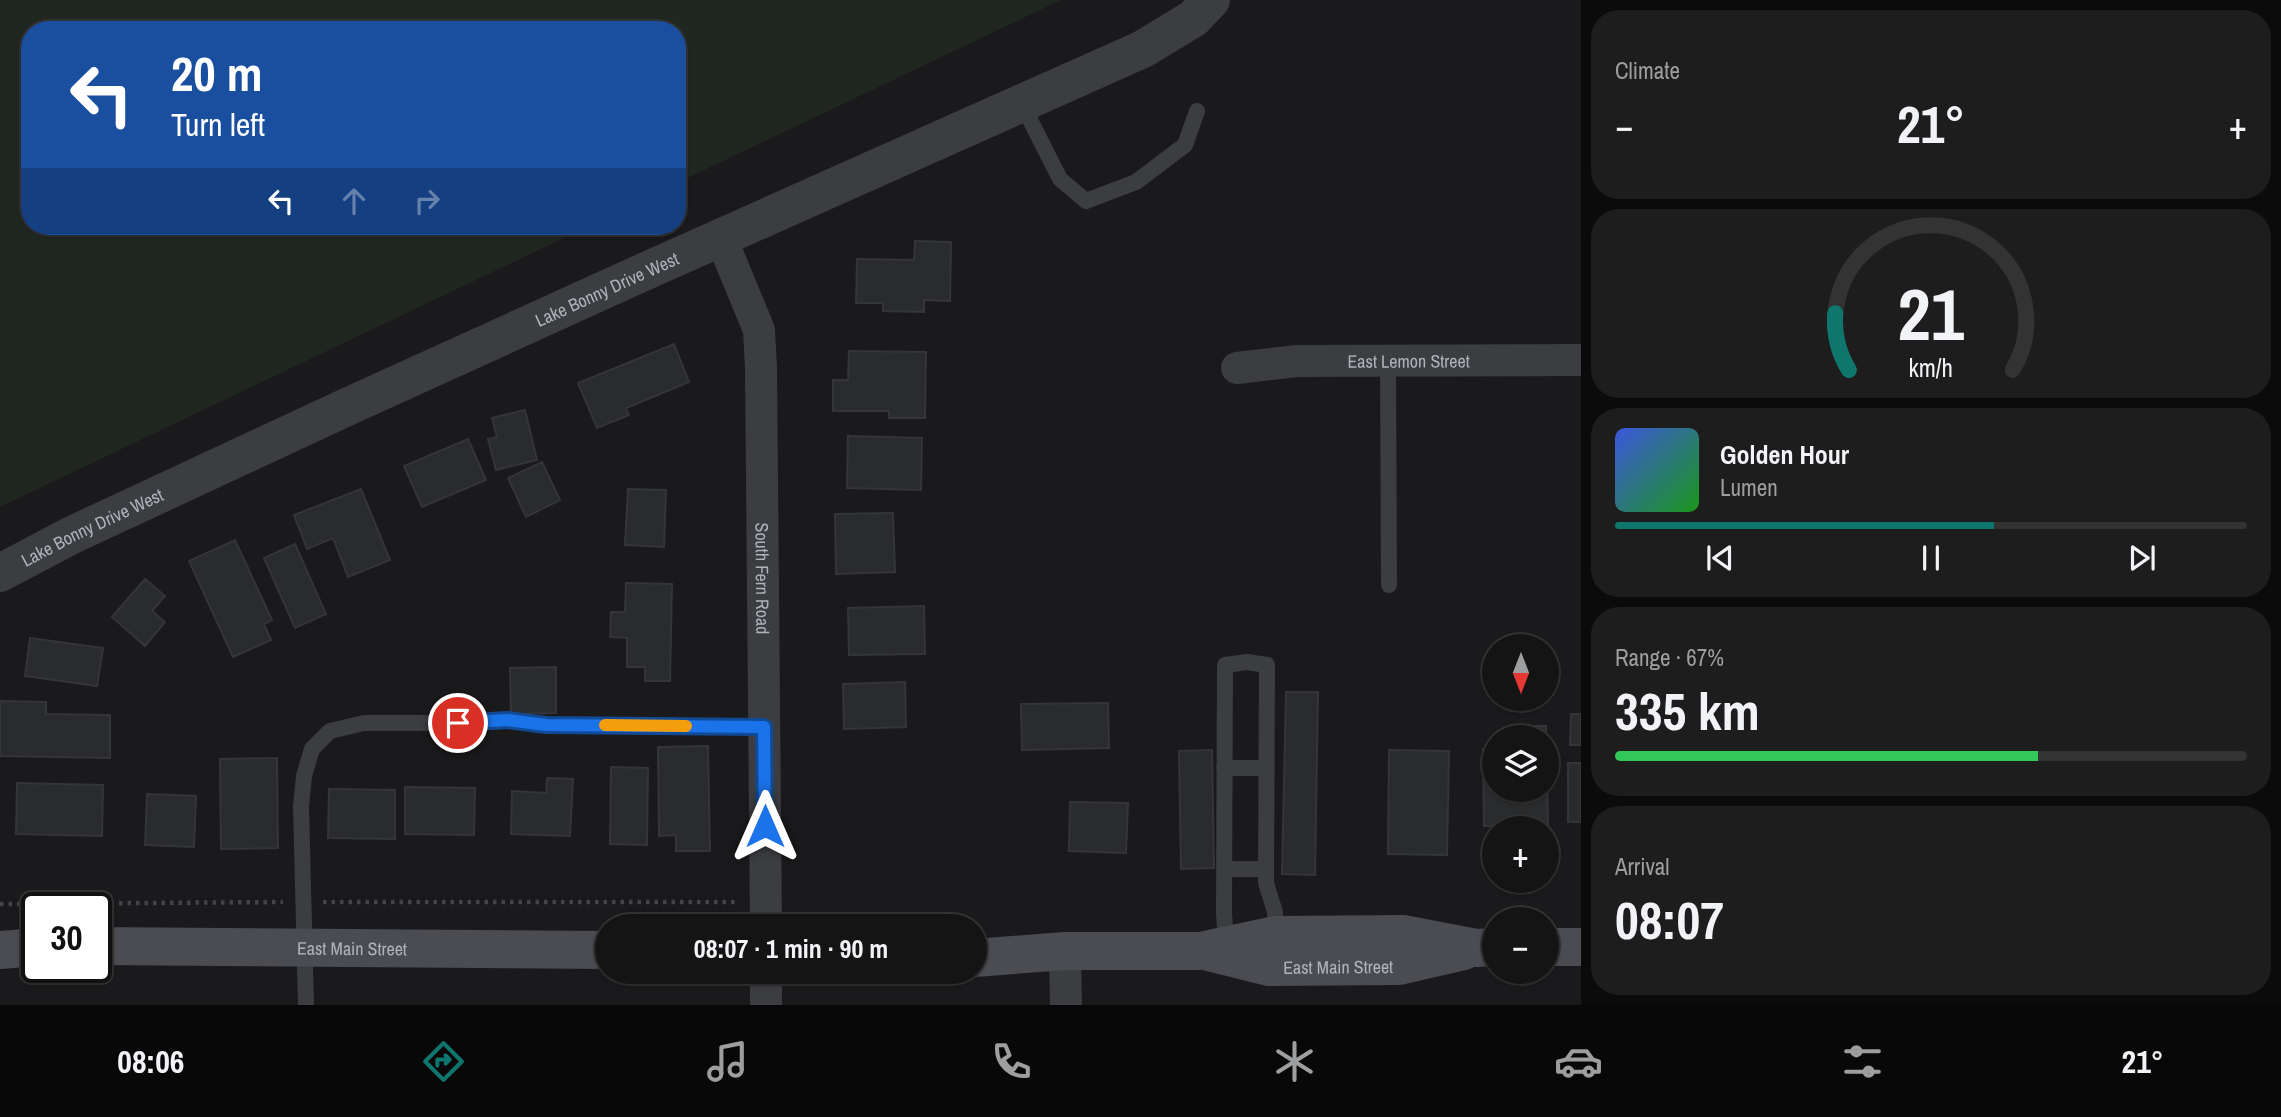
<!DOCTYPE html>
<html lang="en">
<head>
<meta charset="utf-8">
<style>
	body { margin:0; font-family:"Archivo Narrow",sans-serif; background:#1d1d1e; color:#f1f3f6; height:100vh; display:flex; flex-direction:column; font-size:26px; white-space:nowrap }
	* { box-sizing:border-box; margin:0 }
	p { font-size:23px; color:#9d9ea0 }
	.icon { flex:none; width:38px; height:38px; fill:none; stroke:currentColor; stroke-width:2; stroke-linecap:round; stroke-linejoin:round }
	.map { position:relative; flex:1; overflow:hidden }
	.sheet { display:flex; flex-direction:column; gap:10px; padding:10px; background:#0b0b0c; width:700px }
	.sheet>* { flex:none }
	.top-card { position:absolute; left:21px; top:21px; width:665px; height:214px; border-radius:28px; box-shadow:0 2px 5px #0004,0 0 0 2px #333334; background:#1a4fa0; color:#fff; overflow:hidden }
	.needle { width:46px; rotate:180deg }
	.tools { position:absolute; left:1482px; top:634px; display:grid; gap:14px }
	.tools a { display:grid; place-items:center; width:77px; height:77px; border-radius:50%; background:#141415; box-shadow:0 2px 5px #0004,0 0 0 2px #333334; font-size:35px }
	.speed { position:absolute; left:21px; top:892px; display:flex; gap:14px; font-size:35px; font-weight:700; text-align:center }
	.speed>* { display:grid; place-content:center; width:91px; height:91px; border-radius:50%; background:#141415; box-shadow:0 2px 5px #0004,0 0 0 2px #333334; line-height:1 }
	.speed .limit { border:4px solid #111; border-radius:10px; background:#fff; color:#111 }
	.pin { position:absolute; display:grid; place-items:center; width:60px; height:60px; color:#fff; margin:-30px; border:4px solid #fff; border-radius:50%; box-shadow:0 2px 7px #0007 }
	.me { position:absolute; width:77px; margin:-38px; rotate:0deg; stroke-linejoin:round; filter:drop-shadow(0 0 5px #0008) }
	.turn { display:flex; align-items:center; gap:24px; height:147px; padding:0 35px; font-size:32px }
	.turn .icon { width:91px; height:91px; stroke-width:2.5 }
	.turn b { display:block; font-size:49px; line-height:60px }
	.lanes { display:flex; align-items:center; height:66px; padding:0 35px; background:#0003; justify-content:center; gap:35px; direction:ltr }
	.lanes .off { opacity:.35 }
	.big { font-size:52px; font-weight:800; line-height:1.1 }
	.sheet .tile { flex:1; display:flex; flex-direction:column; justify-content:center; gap:10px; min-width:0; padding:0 24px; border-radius:28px; background:#1d1d1e }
	.sheet .dial { align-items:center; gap:0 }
	.dial svg { height:182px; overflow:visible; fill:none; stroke:#333334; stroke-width:7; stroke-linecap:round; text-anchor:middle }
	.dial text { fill:#f1f3f6; stroke:none }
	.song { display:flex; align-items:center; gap:21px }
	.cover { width:84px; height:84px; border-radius:10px; background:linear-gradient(135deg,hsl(230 70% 55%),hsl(120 70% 35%)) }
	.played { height:7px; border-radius:4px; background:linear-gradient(90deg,#0f766e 60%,#333334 60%) }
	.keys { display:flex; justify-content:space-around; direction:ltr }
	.heat { display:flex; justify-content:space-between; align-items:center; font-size:38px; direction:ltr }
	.charge { height:10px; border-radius:5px; background:linear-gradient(90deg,#34c759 67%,#333334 0) }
	.trip { position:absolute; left:595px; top:914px; width:392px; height:70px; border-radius:35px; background:#141415; box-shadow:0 2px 5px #0004,0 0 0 2px #333334; font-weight:800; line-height:70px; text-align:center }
	.dock { display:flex; height:112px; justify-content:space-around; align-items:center; background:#080808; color:#9d9ea0 }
	.dock .icon { width:49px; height:49px }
	.dock .current { color:#0f766e }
	.dock b { font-size:32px; color:#f1f3f6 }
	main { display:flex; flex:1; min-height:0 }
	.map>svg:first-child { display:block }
</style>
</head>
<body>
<main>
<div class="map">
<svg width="1581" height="1005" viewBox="0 0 1581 1005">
	<rect width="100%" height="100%" fill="#1a1a1c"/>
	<!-- green -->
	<path fill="#202720" d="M0,0H1061L677,183V30H30V226H589L0,507Z"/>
	<!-- building -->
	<path fill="#2a2b2d" stroke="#343538" stroke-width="2" d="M915,241L951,242L950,301L924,300V312L883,311V303H856L857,259L914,260Z
		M674,344L689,382L626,408L629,415L597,428L578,383Z
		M849,351L926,352L925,418H889V411H833V380H848Z
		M525,410L537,460L496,470L488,439L497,437L492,418Z
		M848,436L922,438L921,490L847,488Z
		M468,439L486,480L422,507L404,466Z
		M542,462L560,500L526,517L508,478Z
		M361,489L390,560L348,577L333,538L307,549L294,515Z
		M628,489L666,490L664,547L625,545Z
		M893,513L895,572L836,574L835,514Z
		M235,540L272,620L264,624L271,640L233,657L189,561Z
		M295,544L326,614L295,628L264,558Z
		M145,579L165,596L152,611L165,622L145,646L112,617Z
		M626,583L672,584L670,681H645V667H627V638L610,637L611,612H625Z
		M924,606L925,654L849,655L848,608Z
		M30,638L103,648L97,686L25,676Z
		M556,667V713L511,714L510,668Z
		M905,682L906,727L844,729L843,684Z
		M1286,692H1318L1315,875L1282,874Z
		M0,701L46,702V714L110,715V758L0,756Z
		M1108,703L1109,748L1022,750L1021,704Z
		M1571,714H1581V745H1570Z
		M1522,726H1546V737H1522Z
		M708,746L710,851H676V835L659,836L658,747Z
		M1483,749H1494V789H1547V770L1548,825L1484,826Z
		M1212,750L1214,868L1181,869L1179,751Z
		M1389,750L1449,751L1447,855L1388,854Z
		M277,758L278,848L221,849L220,759Z
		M1568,763H1581V822H1568Z
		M611,767L648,768L647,845L610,844Z
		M547,778L573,779L570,836L511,834L512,791L546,793Z
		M17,783L103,785L102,836L16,834Z
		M405,787L475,788L474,835L405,834Z
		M329,789L395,790V839L328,838Z
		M147,794L196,796L194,847L145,845Z
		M1070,802L1128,803L1126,853L1069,851Z"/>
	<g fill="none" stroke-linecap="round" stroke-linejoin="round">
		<!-- path -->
		<path stroke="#414448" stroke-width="4.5" stroke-dasharray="3.5 5" stroke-linecap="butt" d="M323,902H738
			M0,904L283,902"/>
		<!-- service -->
		<path stroke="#3b3d41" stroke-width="16" d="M1022,104L1060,179L1086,201L1136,182L1185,145L1197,111
			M1388,361L1389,585
			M1224,768H1267
			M1224,869H1266
			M1226,945L1224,912L1225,665L1247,662L1267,665L1266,883L1275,912V935
			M306,1005L301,806L304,776L312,749L330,731L364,723H458L507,720L546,725L764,727"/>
		<!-- minor -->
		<g stroke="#3b3d41" stroke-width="32">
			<path id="s1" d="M721,238L759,330L761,368L766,926"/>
			<path id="s2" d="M1237,368L1297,361L1581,360"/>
			<path d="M1065,951L1066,1005"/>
			<path d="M766,971V1005"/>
		</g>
		<!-- tertiary -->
		<path stroke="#3b3d41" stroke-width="38" id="s3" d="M0,573L72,535L349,406L637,275L1143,49L1194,18L1211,0"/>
		<!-- secondary -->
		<g stroke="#4a4c51" stroke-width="38">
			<path id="s4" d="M96,946L607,950"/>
			<path d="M1547,947H1581"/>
			<path d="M0,950L37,947"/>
			<path id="s5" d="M1209,952L1269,967L1399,966L1464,951"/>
			<path d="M975,958L1065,951H1200L1275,935L1403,934L1476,948L1494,947"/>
		</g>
	</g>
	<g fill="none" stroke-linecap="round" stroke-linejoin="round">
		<!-- route casing -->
		<g stroke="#114b97" stroke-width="18">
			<path id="route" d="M458,723L507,720L546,725L764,727L765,826"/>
		</g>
		<!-- route -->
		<use href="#route" stroke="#1a73e8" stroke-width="12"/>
		<!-- slow -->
		<path stroke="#f59e0b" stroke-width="12" d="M605,725L686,726"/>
	</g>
	<g text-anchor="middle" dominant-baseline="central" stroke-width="7" stroke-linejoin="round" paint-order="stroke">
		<!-- street labels -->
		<g font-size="18" fill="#aeb3ba" stroke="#151517">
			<text stroke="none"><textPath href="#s3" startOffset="670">Lake Bonny Drive West</textPath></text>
			<text stroke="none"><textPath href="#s2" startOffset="172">East Lemon Street</textPath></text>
			<text stroke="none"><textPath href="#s3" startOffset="103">Lake Bonny Drive West</textPath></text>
			<text stroke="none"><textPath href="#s1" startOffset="348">South Fern Road</textPath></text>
			<text stroke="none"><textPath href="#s4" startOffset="256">East Main Street</textPath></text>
			<text stroke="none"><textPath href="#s5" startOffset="131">East Main Street</textPath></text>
		</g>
	</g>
</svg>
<div class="tools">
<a><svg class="needle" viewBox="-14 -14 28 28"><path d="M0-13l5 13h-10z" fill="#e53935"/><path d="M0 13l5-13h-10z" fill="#9d9ea0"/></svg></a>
<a><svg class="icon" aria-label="layers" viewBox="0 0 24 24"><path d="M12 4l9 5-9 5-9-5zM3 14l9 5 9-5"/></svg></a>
<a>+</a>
<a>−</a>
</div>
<div class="speed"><div class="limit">30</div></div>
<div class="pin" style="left:458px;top:723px;background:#d93025"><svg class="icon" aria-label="arrive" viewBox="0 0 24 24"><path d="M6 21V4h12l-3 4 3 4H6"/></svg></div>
<svg class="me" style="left:765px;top:826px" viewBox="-20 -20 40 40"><path d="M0-17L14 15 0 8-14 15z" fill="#1a73e8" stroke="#fff" stroke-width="4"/></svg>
<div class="trip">08:07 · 1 min · 90 m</div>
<div class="top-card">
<div class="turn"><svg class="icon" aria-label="left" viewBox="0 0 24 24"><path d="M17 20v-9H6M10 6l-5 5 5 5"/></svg><div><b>20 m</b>Turn left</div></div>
<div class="lanes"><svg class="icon" aria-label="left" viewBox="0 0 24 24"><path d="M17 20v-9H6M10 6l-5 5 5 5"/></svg><svg class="icon off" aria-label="ahead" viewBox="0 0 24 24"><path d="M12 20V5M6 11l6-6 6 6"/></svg><svg class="icon off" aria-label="right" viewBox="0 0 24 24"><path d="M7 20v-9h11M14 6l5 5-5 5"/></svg></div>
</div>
</div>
<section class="sheet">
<div class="tile"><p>Climate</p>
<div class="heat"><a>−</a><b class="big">21°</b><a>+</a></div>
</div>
<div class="tile dial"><svg viewBox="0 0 100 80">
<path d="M14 69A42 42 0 1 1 86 69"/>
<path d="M14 69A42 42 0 0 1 8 44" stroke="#0f766e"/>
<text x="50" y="56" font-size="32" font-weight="700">21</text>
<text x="50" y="72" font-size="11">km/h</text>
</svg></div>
<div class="tile">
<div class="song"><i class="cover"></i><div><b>Golden Hour</b><p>Lumen</p></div></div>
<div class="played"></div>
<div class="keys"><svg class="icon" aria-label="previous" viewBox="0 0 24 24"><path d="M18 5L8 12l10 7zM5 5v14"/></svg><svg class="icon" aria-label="pause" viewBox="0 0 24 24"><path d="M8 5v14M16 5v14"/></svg><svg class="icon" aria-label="next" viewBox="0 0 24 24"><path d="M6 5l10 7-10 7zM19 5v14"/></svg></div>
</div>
<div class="tile"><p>Range · 67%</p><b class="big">335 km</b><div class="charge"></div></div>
<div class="tile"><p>Arrival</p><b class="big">08:07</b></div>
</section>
</main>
<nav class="dock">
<b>08:06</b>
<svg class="icon current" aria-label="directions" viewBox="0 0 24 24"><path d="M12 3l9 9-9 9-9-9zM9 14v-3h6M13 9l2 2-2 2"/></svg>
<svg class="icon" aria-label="music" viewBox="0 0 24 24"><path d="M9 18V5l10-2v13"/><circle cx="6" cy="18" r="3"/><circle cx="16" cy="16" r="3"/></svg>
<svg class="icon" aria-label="phone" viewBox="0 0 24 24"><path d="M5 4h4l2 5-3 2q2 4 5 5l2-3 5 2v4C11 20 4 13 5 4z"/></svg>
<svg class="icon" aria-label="climate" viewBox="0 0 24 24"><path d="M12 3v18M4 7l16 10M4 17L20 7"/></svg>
<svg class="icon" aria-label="car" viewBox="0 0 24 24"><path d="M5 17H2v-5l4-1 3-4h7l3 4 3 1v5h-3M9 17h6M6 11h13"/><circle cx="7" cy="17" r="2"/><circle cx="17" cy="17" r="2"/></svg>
<svg class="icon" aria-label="filters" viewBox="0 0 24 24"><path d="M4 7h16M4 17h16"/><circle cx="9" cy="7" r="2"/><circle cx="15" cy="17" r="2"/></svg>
<b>21°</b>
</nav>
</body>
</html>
